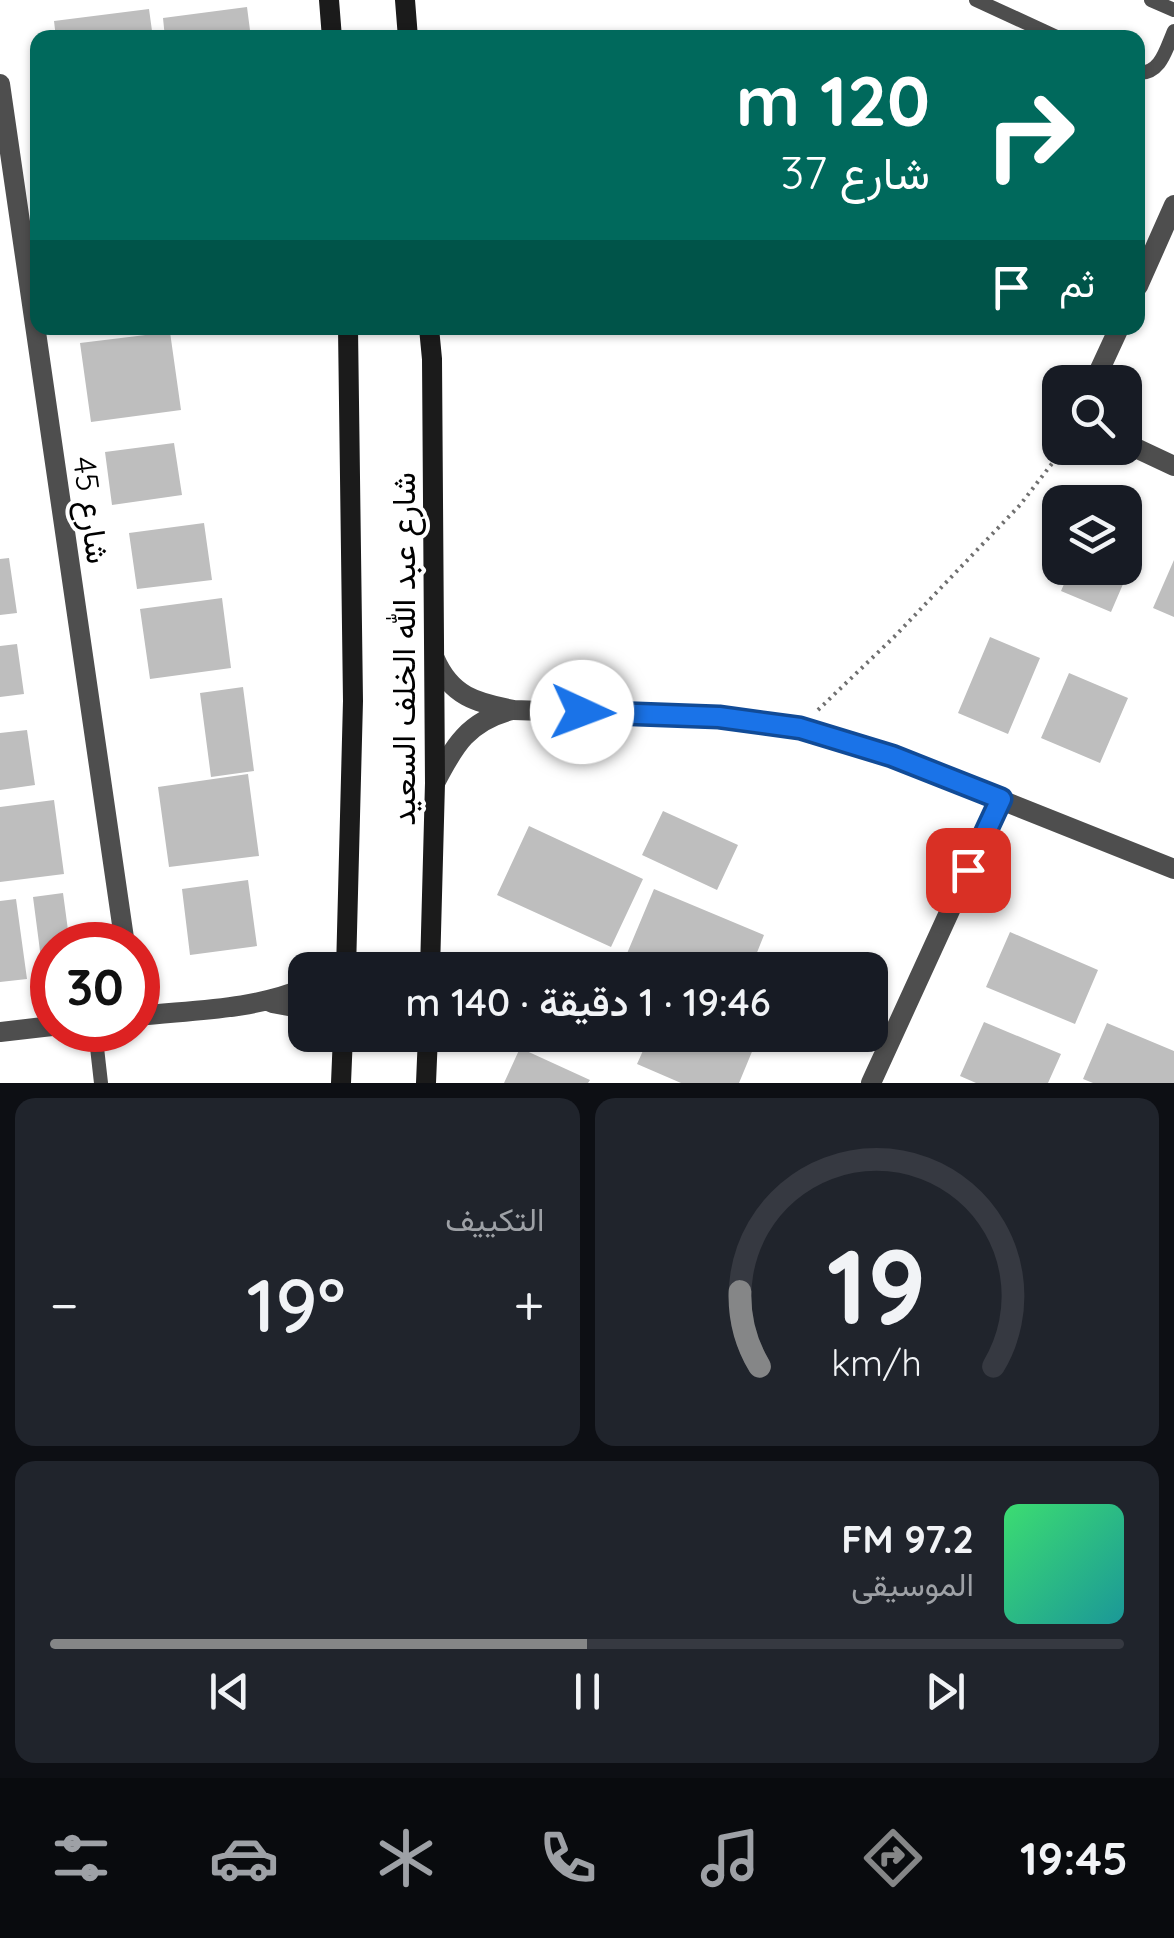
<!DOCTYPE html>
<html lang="ar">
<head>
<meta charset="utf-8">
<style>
	body { margin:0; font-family:Quicksand,Vazirmatn,sans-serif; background:#20242c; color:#f1f3f6; direction:rtl; height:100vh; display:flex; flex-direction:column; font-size:38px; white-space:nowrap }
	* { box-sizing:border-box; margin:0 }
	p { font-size:32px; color:#9ea1a6 }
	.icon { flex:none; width:55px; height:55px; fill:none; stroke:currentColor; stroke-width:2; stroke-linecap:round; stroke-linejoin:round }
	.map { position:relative; height:1083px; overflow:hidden; direction:ltr }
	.side { display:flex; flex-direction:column; gap:15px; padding:15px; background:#0d0f14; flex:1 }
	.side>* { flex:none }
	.guide { position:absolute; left:30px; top:30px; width:1115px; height:305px; border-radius:20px; box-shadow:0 2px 8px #0004; direction:rtl; background:#00695c; color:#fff; overflow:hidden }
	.fabs { position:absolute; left:1042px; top:365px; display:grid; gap:20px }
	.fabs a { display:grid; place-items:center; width:100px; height:100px; border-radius:20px; background:#171b24; box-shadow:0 2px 8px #0004; font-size:50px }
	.speed { position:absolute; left:30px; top:922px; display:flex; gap:20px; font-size:50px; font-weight:700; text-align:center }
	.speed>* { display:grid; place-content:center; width:130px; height:130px; border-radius:50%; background:#171b24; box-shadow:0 2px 8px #0004; line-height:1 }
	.speed .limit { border:15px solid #d22; background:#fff; color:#111 }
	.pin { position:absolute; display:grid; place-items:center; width:85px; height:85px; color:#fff; margin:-42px; border-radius:20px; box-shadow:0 5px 15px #0006 }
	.me { position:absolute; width:110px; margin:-55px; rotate:92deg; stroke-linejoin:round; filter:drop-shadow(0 0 8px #0008) }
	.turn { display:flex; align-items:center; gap:35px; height:210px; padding:0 50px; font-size:45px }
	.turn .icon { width:130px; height:130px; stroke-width:2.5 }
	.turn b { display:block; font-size:70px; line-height:85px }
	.then { display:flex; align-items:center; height:95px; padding:0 50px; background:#0003; gap:20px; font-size:38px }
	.big { font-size:75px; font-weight:600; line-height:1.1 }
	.side .tile { flex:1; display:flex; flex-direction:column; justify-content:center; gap:15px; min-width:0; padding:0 35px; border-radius:20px; background:#20242c }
	.side .dial { align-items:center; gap:0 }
	.dial svg { height:260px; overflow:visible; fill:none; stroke:#363941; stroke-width:7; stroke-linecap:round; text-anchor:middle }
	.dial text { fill:#f1f3f6; stroke:none }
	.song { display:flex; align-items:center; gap:30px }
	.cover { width:120px; height:120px; border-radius:15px; background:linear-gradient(135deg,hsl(140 70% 55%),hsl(180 70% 35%)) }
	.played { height:10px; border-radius:5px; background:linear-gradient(90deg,#858687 50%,#363941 50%) }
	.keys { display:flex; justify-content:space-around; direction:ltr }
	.heat { display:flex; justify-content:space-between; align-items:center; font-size:55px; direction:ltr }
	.side .tiles { flex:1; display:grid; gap:15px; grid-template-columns:1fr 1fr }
	.tile:last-child { grid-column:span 2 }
	.trip { position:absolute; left:288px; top:952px; width:600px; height:100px; border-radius:20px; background:#171b24; box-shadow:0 2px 8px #0004; font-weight:600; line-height:100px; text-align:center; direction:rtl }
	.dock { display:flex; height:160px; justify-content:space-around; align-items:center; background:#090b0e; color:#9ea1a6 }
	.dock .icon { width:70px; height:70px }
	.dock .current { color:#858687 }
	.dock b { font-size:45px; color:#f1f3f6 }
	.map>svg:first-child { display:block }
</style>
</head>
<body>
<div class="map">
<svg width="1174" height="1083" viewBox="0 0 1174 1083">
	<rect width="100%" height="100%" fill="#fff"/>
	<!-- building -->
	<path fill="#bebebe" d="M247,7L251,38H165L163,18Z
		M149,9L153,38H56L54,21Z
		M170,332L181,410L91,422L80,343Z
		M174,443L182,495L112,505L105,452Z
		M204,523L212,580L137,589L129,533Z
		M1125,533L1142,540L1111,612L1061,591L1071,568H1125Z
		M9,558L17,613L0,615V559Z
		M1174,560V617L1153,608Z
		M222,598L231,668L150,679L140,609Z
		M990,637L1040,658L1008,734L958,713Z
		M17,644L24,694L0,697V646Z
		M1069,673L1128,698L1100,763L1041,738Z
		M243,687L254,771L211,777L200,693Z
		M27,730L35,785L0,790V733Z
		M248,774L259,856L169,867L158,787Z
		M54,800L64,874L0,882V807Z
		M663,811L738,845L717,890L642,855Z
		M529,826L643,879L611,947L497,895Z
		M248,880L257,946L190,955L182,889Z
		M654,889L764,935L750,970H640L623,963Z
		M63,893L70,945H52V973L43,974L33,897Z
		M16,899L27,979L0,982V901Z
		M1010,932L1098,970L1075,1024L986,987Z
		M984,1022L1061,1054L1048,1083H976L960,1076Z
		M1107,1023L1174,1051V1083H1093L1083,1079Z
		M650,1035H740L756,1042L739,1083H681L637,1064Z
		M520,1048L590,1080L588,1083H504Z"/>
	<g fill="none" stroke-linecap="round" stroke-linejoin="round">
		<!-- path -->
		<path stroke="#707070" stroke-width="4" stroke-dasharray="2.5 5" stroke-linecap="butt" d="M818,710L894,637L1020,505L1064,448"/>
		<!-- service -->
		<path stroke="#4e4e4e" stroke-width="14" d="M976,0L1059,38
			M1151,0L1174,10
			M1138,73C1161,74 1166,49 1174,31
			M95,1030L101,1083"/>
		<!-- minor -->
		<path stroke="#4e4e4e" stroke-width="20" d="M0,84L125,945
			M1138,286L1174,205
			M1094,382L1119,328
			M1125,443L1174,466
			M435,659C451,696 476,703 514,710L719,717L800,728L893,757L1174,869
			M435,783C454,746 468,721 512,710
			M272,1003L305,1009
			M138,1016C192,1010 254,1010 305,988
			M0,1032L52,1026
			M871,1083L1001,799"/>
		<!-- secondary -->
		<path stroke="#1b1b1b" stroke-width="20" d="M329,0L332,38
			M405,0L408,38
			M429,328L432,359L435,783L430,970
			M346,970L353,701L348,328
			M341,1083L343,1035
			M426,1083L428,1035"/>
	</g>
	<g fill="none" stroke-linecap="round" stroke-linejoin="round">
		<!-- route casing -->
		<g stroke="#114b97" stroke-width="25">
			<path id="route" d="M582,712L719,717L800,728L892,756L1001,799L968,870"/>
		</g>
		<!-- route -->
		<use href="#route" stroke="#1a73e8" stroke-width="18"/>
	</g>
	<g text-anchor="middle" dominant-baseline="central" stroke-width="8" stroke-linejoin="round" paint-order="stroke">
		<!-- street labels -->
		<g font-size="32" fill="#000" stroke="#fff">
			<text transform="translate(92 510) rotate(82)">شارع 45</text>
			<text transform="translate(403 649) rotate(-90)">شارع عبد الله الخلف السعيد</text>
		</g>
	</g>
</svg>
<div class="fabs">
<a><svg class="icon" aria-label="search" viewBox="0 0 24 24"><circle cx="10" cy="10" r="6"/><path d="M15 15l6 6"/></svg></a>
<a><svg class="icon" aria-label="layers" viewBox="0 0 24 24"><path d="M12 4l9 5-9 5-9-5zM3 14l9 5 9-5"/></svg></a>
</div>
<div class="speed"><div class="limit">30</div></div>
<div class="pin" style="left:968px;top:870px;background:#d93025"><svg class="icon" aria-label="arrive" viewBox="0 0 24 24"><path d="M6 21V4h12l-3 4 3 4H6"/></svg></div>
<svg class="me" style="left:582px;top:712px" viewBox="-20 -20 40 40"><circle r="19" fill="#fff"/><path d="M0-13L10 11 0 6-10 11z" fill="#1a73e8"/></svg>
<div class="trip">19:46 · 1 دقيقة · 140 m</div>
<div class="guide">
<div class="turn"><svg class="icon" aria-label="right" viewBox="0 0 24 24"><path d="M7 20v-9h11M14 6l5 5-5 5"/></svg><div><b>120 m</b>شارع 37</div></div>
<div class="then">ثم<svg class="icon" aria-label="arrive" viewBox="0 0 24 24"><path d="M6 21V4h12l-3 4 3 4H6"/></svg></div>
</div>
</div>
<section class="side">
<div class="tiles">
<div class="tile dial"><svg viewBox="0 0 100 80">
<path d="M14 69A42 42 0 1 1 86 69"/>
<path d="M14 69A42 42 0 0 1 8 46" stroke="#858687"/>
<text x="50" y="56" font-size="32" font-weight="700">19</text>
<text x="50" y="72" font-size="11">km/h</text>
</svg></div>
<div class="tile"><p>التكييف</p>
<div class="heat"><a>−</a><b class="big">19°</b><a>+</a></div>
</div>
<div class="tile">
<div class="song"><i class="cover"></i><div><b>97.2 FM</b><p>الموسيقى</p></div></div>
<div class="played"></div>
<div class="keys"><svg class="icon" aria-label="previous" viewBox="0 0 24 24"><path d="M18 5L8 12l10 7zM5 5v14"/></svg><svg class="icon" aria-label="pause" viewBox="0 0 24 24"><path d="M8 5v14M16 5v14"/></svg><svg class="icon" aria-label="next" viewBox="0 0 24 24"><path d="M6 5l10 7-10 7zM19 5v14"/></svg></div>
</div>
</div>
</section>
<nav class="dock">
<b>19:45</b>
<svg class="icon current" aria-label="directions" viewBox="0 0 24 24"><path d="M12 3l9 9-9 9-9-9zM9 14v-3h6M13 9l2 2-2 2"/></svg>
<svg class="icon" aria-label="music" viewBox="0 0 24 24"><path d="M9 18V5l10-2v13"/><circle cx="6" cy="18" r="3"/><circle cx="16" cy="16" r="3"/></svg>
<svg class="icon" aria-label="phone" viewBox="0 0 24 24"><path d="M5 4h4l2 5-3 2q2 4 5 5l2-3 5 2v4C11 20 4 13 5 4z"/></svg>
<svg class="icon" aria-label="climate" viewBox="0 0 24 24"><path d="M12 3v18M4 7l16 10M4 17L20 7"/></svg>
<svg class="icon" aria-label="car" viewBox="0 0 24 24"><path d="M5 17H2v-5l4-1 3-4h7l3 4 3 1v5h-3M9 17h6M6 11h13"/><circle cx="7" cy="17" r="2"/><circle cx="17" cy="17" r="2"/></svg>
<svg class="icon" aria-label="filters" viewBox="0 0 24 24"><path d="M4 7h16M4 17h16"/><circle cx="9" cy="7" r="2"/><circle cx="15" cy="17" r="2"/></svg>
</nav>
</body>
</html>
